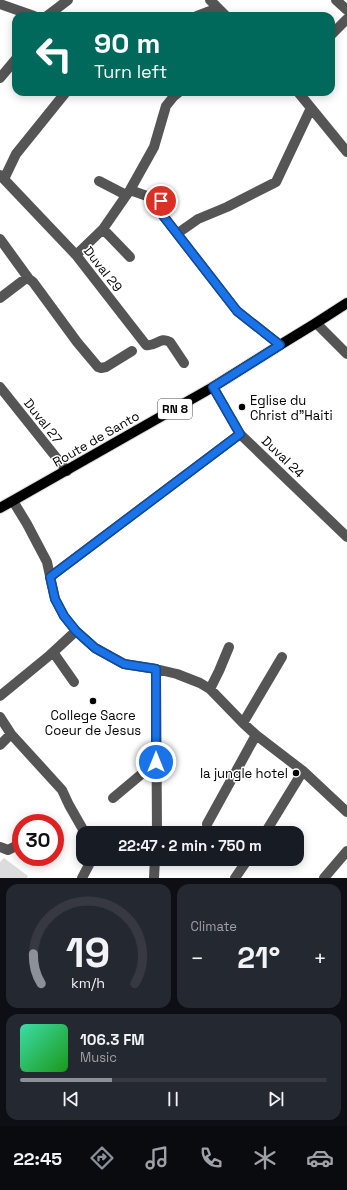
<!DOCTYPE html>
<html lang="en">
<head>
<meta charset="utf-8">
<style>
	body { margin:0; font-family:"Space Grotesk",sans-serif; background:#242831; color:#f1f3f6; height:100vh; display:flex; flex-direction:column; font-size:15px; white-space:nowrap }
	* { box-sizing:border-box; margin:0 }
	p { font-size:13px; color:#9ea1a6 }
	.icon { flex:none; width:22px; height:22px; fill:none; stroke:currentColor; stroke-width:2; stroke-linecap:round; stroke-linejoin:round }
	.map { position:relative; height:878px; overflow:hidden }
	.drawer { display:flex; flex-direction:column; gap:6px; padding:6px; background:#0d0f14; flex:1 }
	.drawer>* { flex:none }
	.hud { position:absolute; left:12px; top:12px; width:323px; height:84px; border-radius:12px; box-shadow:0 2px 10px #0003; background:#00695c; color:#fff; overflow:hidden }
	.speed { position:absolute; left:12px; top:814px; display:flex; gap:8px; font-size:20px; font-weight:700; text-align:center }
	.speed>* { display:grid; place-content:center; width:52px; height:52px; border-radius:50%; background:#171b24; box-shadow:0 2px 10px #0003; line-height:1 }
	.speed .limit { border:6px solid #d22; background:#fff; color:#111 }
	.pin { position:absolute; display:grid; place-items:center; width:34px; height:34px; color:#fff; margin:-17px; border:2px solid #fff; border-radius:50%; box-shadow:0 1px 4px #0007 }
	.me { position:absolute; width:44px; margin:-22px; rotate:0deg; stroke-linejoin:round; filter:drop-shadow(0 0 3px #0008) }
	.turn { display:flex; align-items:center; gap:14px; height:84px; padding:0 16px; font-size:18px }
	.turn .icon { width:52px; height:52px; stroke-width:2.5 }
	.turn b { display:block; font-size:28px; line-height:34px }
	.big { font-size:30px; font-weight:800; line-height:1.1 }
	.drawer .tile { flex:1; display:flex; flex-direction:column; justify-content:center; gap:6px; min-width:0; padding:0 14px; border-radius:12px; background:#242831 }
	.drawer .dial { align-items:center; gap:0 }
	.dial svg { height:104px; overflow:visible; fill:none; stroke:#363941; stroke-width:7; stroke-linecap:round; text-anchor:middle }
	.dial text { fill:#f1f3f6; stroke:none }
	.song { display:flex; align-items:center; gap:12px }
	.cover { width:48px; height:48px; border-radius:6px; background:linear-gradient(135deg,hsl(160 70% 55%),hsl(120 70% 35%)) }
	.played { height:4px; border-radius:2px; background:linear-gradient(90deg,#8c9099 30%,#363941 30%) }
	.keys { display:flex; justify-content:space-around; direction:ltr }
	.heat { display:flex; justify-content:space-between; align-items:center; font-size:22px; direction:ltr }
	.drawer .tiles { flex:1; display:grid; gap:6px; grid-template-columns:1fr 1fr }
	.tile:last-child { grid-column:span 2 }
	.trip { position:absolute; left:76px; top:826px; width:228px; height:40px; border-radius:12px; background:#171b24; box-shadow:0 2px 10px #0003; font-weight:800; line-height:40px; text-align:center }
	.dock { display:flex; height:64px; justify-content:space-around; align-items:center; background:#090b0e; color:#9ea1a6 }
	.dock .icon { width:28px; height:28px }
	.dock .on { color:#8c9099 }
	.dock b { font-size:18px; color:#f1f3f6 }
	.map>svg:first-child { display:block }
</style>
</head>
<body>
<div class="map">
<svg width="347" height="878" viewBox="0 0 347 878">
	<rect width="100%" height="100%" fill="#fff"/>
	<!-- green -->
	<path fill="#dcdcdc" d="M4,858L28,876L27,878H0V862Z"/>
	<g fill="none" stroke-linecap="round" stroke-linejoin="round">
		<!-- major casing -->
		<g stroke="#dbdbdb" stroke-width="12">
			<path id="major" d="M0,508L213,387L280,345L316,323L347,303"/>
		</g>
		<!-- minor -->
		<path stroke="#555" stroke-width="10" d="M210,0L226,16
			M336,0L347,10
			M0,4L34,16
			M47,16L68,0
			M197,16L218,8
			M331,35L347,19
			M0,78L16,59
			M298,92L347,152
			M0,175L76,255L146,345C156,347 160,336 170,342L184,363
			M4,179L16,154L66,92
			M99,181L126,195
			M130,190L161,201V213L237,311L280,345
			M103,229L130,257
			M178,233L198,219L227,207L276,182L311,108
			M0,239L29,279
			M76,255L103,229L130,190L154,147L166,106L174,96L179,92
			M0,298L25,279H29L33,282L77,342L98,367L101,368L106,367L132,351
			M316,323L347,354
			M0,387L67,471
			M213,387L240,434L347,537
			M13,501L27,524L47,562L55,599L64,616L76,631L95,648L124,664L156,669L177,674L200,683L210,689L243,723L256,735L303,771L347,812
			M50,577L240,434
			M53,652L74,682
			M156,669L157,833
			M210,689L219,671L229,647
			M0,696L50,655L76,631
			M0,717L11,734L62,790L69,805L85,833
			M243,723L282,657
			M0,745L11,734
			M113,798L156,762
			M207,824L256,735
			M265,833L303,771
			M0,847L8,850L14,847L21,841
			M82,878L92,859
			M154,878L155,859
			M235,878L248,859
			M324,878L347,851"/>
		<!-- major -->
		<use href="#major" stroke="#000" stroke-width="10"/>
	</g>
	<g fill="none" stroke-linecap="round" stroke-linejoin="round">
		<!-- route casing -->
		<g stroke="#114b97" stroke-width="10">
			<path id="route" d="M156,762V669L124,664L95,648L76,631L64,616L55,599L50,577L240,434L213,387L280,345L237,311L161,213V201"/>
		</g>
		<!-- route -->
		<use href="#route" stroke="#1a73e8" stroke-width="7"/>
	</g>
	<!-- markers -->
	<g fill="#000" stroke="#fff" stroke-width="1.5">
		<circle cx="242" cy="407" r="4"/>
		<circle cx="93" cy="701" r="4"/>
		<circle cx="296" cy="773" r="4"/>
	</g>
	<g text-anchor="middle" dominant-baseline="central" stroke-width="3" stroke-linejoin="round" paint-order="stroke">
		<!-- shield labels -->
		<rect fill="#fff" stroke="#4c4c4c" stroke-width="1" x="158" y="399" width="34" height="20" rx="3"/>
		<g font-size="12" font-weight="bold" fill="#000">
			<text x="175" y="409">RN 8</text>
		</g>
		<!-- street labels -->
		<g font-size="13" fill="#000" stroke="#fff">
			<text transform="translate(103 269) rotate(52)">Duval 29</text>
			<text transform="translate(43 421) rotate(52)">Duval 27</text>
			<text transform="translate(96 439) rotate(-30)">Route de Santo</text>
			<text transform="translate(283 457) rotate(44)">Duval 24</text>
		</g>
		<!-- poi labels -->
		<g font-size="13" fill="#000" stroke="#fff" text-anchor="start">
			<text x="250" y="400">Eglise du<tspan x="250" dy="15">Christ d"Haiti</tspan></text>
			<text x="93" y="715" text-anchor="middle">College Sacre<tspan x="93" dy="15">Coeur de Jesus</tspan></text>
			<text x="288" y="773" text-anchor="end">la jungle hotel</text>
		</g>
	</g>
</svg>
<div class="speed"><div class="limit">30</div></div>
<div class="pin" style="left:161px;top:201px;background:#d93025"><svg class="icon" aria-label="arrive" viewBox="0 0 24 24"><path d="M6 21V4h12l-3 4 3 4H6"/></svg></div>
<svg class="me" style="left:156px;top:762px" viewBox="-20 -20 40 40"><circle r="17" fill="#1a73e8" stroke="#fff" stroke-width="3"/><path d="M0-11L8 9 0 5-8 9z" fill="#fff"/></svg>
<div class="trip">22:47 · 2 min · 750 m</div>
<div class="hud">
<div class="turn"><svg class="icon" aria-label="left" viewBox="0 0 24 24"><path d="M17 20v-9H6M10 6l-5 5 5 5"/></svg><div><b>90 m</b>Turn left</div></div>
</div>
</div>
<section class="drawer">
<div class="tiles">
<div class="tile dial"><svg viewBox="0 0 100 80">
<path d="M14 69A42 42 0 1 1 86 69"/>
<path d="M14 69A42 42 0 0 1 8 46" stroke="#8c9099"/>
<text x="50" y="56" font-size="32" font-weight="700">19</text>
<text x="50" y="72" font-size="11">km/h</text>
</svg></div>
<div class="tile"><p>Climate</p>
<div class="heat"><a>−</a><b class="big">21°</b><a>+</a></div>
</div>
<div class="tile">
<div class="song"><i class="cover"></i><div><b>106.3 FM</b><p>Music</p></div></div>
<div class="played"></div>
<div class="keys"><svg class="icon" aria-label="previous" viewBox="0 0 24 24"><path d="M18 5L8 12l10 7zM5 5v14"/></svg><svg class="icon" aria-label="pause" viewBox="0 0 24 24"><path d="M8 5v14M16 5v14"/></svg><svg class="icon" aria-label="next" viewBox="0 0 24 24"><path d="M6 5l10 7-10 7zM19 5v14"/></svg></div>
</div>
</div>
</section>
<nav class="dock">
<b>22:45</b>
<svg class="icon on" aria-label="directions" viewBox="0 0 24 24"><path d="M12 3l9 9-9 9-9-9zM9 14v-3h6M13 9l2 2-2 2"/></svg>
<svg class="icon" aria-label="music" viewBox="0 0 24 24"><path d="M9 18V5l10-2v13"/><circle cx="6" cy="18" r="3"/><circle cx="16" cy="16" r="3"/></svg>
<svg class="icon" aria-label="phone" viewBox="0 0 24 24"><path d="M5 4h4l2 5-3 2q2 4 5 5l2-3 5 2v4C11 20 4 13 5 4z"/></svg>
<svg class="icon" aria-label="climate" viewBox="0 0 24 24"><path d="M12 3v18M4 7l16 10M4 17L20 7"/></svg>
<svg class="icon" aria-label="car" viewBox="0 0 24 24"><path d="M5 17H2v-5l4-1 3-4h7l3 4 3 1v5h-3M9 17h6M6 11h13"/><circle cx="7" cy="17" r="2"/><circle cx="17" cy="17" r="2"/></svg>
</nav>
</body>
</html>
